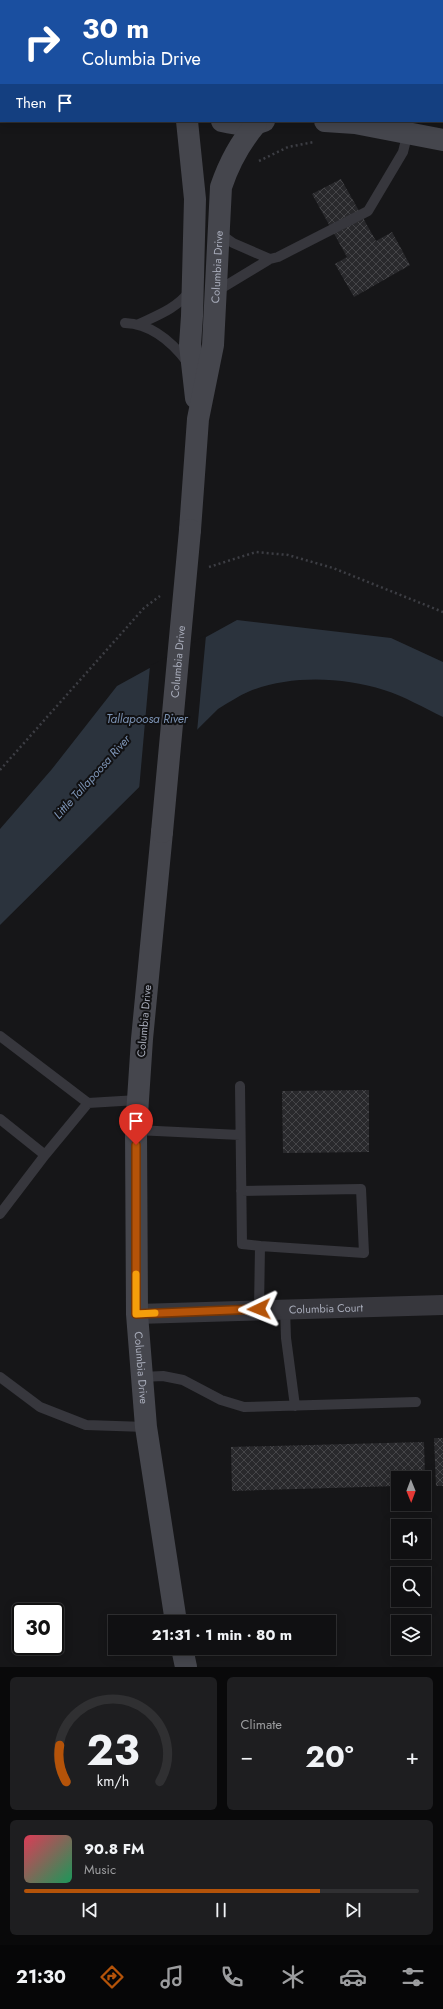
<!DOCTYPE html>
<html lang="en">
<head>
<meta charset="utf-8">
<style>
	body { margin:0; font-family:Jost,sans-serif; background:#1e1e20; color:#f1f3f6; height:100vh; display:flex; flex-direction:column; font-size:15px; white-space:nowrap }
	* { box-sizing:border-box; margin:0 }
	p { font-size:13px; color:#9c9d9f }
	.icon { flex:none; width:22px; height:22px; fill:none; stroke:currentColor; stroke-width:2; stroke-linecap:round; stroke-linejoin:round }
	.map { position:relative; height:1667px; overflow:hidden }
	.side { display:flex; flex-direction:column; gap:10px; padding:10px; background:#09090a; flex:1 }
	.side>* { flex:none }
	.hud { position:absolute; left:0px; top:0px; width:443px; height:122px; box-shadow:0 2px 10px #0003,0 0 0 1px #303032; background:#1a4fa0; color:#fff; overflow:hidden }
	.needle { width:26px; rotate:179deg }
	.controls { position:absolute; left:391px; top:1471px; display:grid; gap:8px }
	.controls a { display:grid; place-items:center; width:40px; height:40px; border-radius:0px; background:#101012; box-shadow:0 2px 10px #0003,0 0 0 1px #303032; font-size:20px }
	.speed { position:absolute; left:12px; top:1603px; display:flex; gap:8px; font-size:20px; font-weight:700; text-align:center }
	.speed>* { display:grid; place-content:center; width:52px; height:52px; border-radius:50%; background:#101012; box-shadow:0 2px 10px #0003,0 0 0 1px #303032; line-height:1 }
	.speed .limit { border:2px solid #111; border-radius:6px; background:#fff; color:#111 }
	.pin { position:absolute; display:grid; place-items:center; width:34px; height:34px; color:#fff; margin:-41px -17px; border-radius:50% 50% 50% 0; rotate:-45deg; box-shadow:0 0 4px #0007 }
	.pin .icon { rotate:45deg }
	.me { position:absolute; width:44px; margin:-22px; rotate:268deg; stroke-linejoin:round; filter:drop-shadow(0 0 3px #0008) }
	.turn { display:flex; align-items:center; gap:14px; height:84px; padding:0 16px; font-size:18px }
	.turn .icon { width:52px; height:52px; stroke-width:2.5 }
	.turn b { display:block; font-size:28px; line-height:34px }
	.then { display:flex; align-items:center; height:38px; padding:0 16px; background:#0003; gap:8px; font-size:15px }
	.big { font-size:30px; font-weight:700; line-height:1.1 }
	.side .widget { flex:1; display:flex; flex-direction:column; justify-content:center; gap:6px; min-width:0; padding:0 14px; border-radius:6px; background:#1e1e20 }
	.side .dial { align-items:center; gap:0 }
	.dial svg { height:104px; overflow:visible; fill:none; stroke:#303032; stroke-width:7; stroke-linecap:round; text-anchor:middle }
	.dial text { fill:#f1f3f6; stroke:none }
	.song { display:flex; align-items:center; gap:12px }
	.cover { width:48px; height:48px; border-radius:6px; background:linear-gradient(135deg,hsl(350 70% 55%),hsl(150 70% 35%)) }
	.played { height:4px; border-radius:2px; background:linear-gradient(90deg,#b45309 75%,#303032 75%) }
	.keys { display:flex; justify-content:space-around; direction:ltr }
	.heat { display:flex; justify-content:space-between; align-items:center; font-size:22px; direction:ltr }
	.side .tiles { flex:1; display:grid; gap:10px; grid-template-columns:1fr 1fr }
	.widget:last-child { grid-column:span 2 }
	.trip { position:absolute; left:108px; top:1615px; width:228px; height:40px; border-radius:0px; background:#101012; box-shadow:0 2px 10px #0003,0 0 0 1px #303032; font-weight:700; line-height:40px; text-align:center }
	.tabs { display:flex; height:64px; justify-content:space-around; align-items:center; background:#060607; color:#9c9d9f }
	.tabs .icon { width:28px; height:28px }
	.tabs .selected { color:#b45309 }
	.tabs b { font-size:18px; color:#f1f3f6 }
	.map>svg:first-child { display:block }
</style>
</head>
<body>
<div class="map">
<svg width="443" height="1667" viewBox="0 0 443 1667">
	<defs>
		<pattern id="building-cross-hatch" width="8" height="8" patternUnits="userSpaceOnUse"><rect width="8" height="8" fill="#29292c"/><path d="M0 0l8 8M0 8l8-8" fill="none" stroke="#454548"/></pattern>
	</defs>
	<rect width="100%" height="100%" fill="#161618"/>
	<!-- water -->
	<path fill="#2b333d" d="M237,620L391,638L443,662V717C424,708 404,696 384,690C342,677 291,675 250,691C238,696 228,703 218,709L0,925V829L52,769L117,686Z"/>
	<!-- pier -->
	<path fill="#161618" d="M206,635L197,732L139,790L150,666Z"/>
	<!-- building -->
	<path fill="url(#building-cross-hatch)" d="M341,179L376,241L392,232L410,265L354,297L335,264L347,257L312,194Z
		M369,1090V1152L283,1153L282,1091Z
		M434,1438H443V1486H436Z
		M424,1442L425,1478H398V1486L232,1491L231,1447Z"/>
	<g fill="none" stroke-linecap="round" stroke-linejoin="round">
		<!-- path -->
		<path stroke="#3d3e44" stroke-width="2.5" stroke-dasharray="2 3" stroke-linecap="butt" d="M259,161L288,147L314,142
			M209,567L256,552L288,555L333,568L443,612
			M0,770L144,608L160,596"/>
		<!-- lane -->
		<path stroke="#37373d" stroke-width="10" d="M0,4L1,5
			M219,233L233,243L270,259
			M217,291L270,259L278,257L368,211L403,152L408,132
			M125,323C152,324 173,343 188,363
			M139,324C158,315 177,308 190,291
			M0,1036L88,1103
			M240,1086L242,1244L260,1246L259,1309
			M0,1119L45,1155
			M136,1130L240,1135
			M241,1191L361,1189L364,1253L260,1246
			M0,1214L45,1155L88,1103L138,1100
			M285,1309L286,1338L295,1406
			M0,1377L40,1407L86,1425L146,1427
			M142,1377L163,1376L183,1380L221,1400L244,1407L416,1402"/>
		<!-- street -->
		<path stroke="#37373d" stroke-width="20" id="s1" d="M137,1314L443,1305"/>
		<!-- secondary -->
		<g stroke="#45464d" stroke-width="22">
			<path d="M53,0L56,1"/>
			<path d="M168,0H196"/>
			<path d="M238,0L243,1"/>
			<path d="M275,0L276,1"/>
			<path d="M442,110H443"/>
			<path d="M187,121L195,199L192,316L190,345L196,398"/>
			<path d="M222,121C236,124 250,127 264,121"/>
			<path d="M325,121L355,123L443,140"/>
			<path id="s2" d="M190,530L198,419L213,345L221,187C229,163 239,144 256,124"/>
			<path id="s3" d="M162,832L142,1039L136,1130L137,1314L146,1427L176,1622"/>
			<path d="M182,1648L186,1667"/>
		</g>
		<!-- secondary-bridge -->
		<path stroke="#45464d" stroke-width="22" id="s4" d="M162,832L190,530"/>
	</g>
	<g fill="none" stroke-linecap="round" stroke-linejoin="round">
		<!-- route casing -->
		<g stroke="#753606" stroke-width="10">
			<path id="route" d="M136,1145V1314L259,1309"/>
		</g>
		<!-- route -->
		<use href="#route" stroke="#b45309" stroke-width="7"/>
		<!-- slow -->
		<path stroke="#f59e0b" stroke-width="7" d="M136,1274V1314L155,1313"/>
	</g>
	<g text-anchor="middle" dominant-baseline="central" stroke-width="4" stroke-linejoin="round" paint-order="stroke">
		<!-- street labels -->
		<g font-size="11" fill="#a7abb9" stroke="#111113">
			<text stroke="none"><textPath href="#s2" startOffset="265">Columbia Drive</textPath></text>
			<text stroke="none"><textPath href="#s4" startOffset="171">Columbia Drive</textPath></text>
			<text transform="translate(144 1021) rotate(-85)">Columbia Drive</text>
			<text stroke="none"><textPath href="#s1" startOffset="189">Columbia Court</textPath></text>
			<text stroke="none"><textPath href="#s3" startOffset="537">Columbia Drive</textPath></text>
		</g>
		<!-- water labels -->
		<g font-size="12" font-style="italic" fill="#7d94b5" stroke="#111113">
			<text x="147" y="719">Tallapoosa River</text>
			<text transform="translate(92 777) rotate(-48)">Little Tallapoosa River</text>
		</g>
	</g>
</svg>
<div class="controls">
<a><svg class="needle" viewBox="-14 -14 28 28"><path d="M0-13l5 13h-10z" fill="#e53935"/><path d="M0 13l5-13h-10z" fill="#9c9d9f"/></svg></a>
<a><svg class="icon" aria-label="sound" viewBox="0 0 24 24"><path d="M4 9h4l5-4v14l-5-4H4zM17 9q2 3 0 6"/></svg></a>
<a><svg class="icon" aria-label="search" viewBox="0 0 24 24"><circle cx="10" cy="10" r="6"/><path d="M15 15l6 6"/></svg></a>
<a><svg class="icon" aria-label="layers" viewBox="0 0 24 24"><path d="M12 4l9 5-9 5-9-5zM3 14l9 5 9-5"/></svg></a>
</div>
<div class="speed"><div class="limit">30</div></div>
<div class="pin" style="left:136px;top:1145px;background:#d93025"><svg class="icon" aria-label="arrive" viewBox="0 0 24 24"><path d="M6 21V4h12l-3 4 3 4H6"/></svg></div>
<svg class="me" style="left:259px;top:1309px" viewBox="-20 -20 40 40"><path d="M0-17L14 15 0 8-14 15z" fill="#b45309" stroke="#fff" stroke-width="4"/></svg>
<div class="trip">21:31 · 1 min · 80 m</div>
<div class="hud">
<div class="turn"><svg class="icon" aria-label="right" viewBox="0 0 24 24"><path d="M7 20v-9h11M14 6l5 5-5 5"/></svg><div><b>30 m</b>Columbia Drive</div></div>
<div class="then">Then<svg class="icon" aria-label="arrive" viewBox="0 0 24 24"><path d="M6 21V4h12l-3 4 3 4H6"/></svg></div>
</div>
</div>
<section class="side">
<div class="tiles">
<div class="widget dial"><svg viewBox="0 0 100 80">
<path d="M14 69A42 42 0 1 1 86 69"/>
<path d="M14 69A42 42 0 0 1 9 41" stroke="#b45309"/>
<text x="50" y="56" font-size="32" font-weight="700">23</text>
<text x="50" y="72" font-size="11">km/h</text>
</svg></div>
<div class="widget"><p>Climate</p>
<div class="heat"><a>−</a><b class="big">20°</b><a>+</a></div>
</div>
<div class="widget">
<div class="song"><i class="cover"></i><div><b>90.8 FM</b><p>Music</p></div></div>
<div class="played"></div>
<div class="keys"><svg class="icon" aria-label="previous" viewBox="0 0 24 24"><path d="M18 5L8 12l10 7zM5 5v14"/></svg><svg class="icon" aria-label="pause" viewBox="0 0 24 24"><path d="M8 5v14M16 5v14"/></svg><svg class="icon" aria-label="next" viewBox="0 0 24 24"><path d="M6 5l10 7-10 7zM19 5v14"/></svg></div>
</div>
</div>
</section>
<nav class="tabs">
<b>21:30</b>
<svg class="icon selected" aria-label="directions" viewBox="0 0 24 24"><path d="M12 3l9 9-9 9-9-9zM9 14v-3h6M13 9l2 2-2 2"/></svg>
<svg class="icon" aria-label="music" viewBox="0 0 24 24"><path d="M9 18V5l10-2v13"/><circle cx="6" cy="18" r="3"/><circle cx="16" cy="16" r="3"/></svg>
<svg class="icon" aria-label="phone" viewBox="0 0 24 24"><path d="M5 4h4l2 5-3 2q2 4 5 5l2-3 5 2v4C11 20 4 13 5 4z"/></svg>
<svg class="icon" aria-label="climate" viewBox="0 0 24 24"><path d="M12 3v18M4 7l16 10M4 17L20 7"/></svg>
<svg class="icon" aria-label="car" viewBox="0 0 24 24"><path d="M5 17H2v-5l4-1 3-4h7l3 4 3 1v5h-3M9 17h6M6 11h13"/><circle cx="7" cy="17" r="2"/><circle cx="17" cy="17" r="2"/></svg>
<svg class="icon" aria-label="filters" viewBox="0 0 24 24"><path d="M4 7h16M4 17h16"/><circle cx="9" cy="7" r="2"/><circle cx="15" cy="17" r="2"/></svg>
</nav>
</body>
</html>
